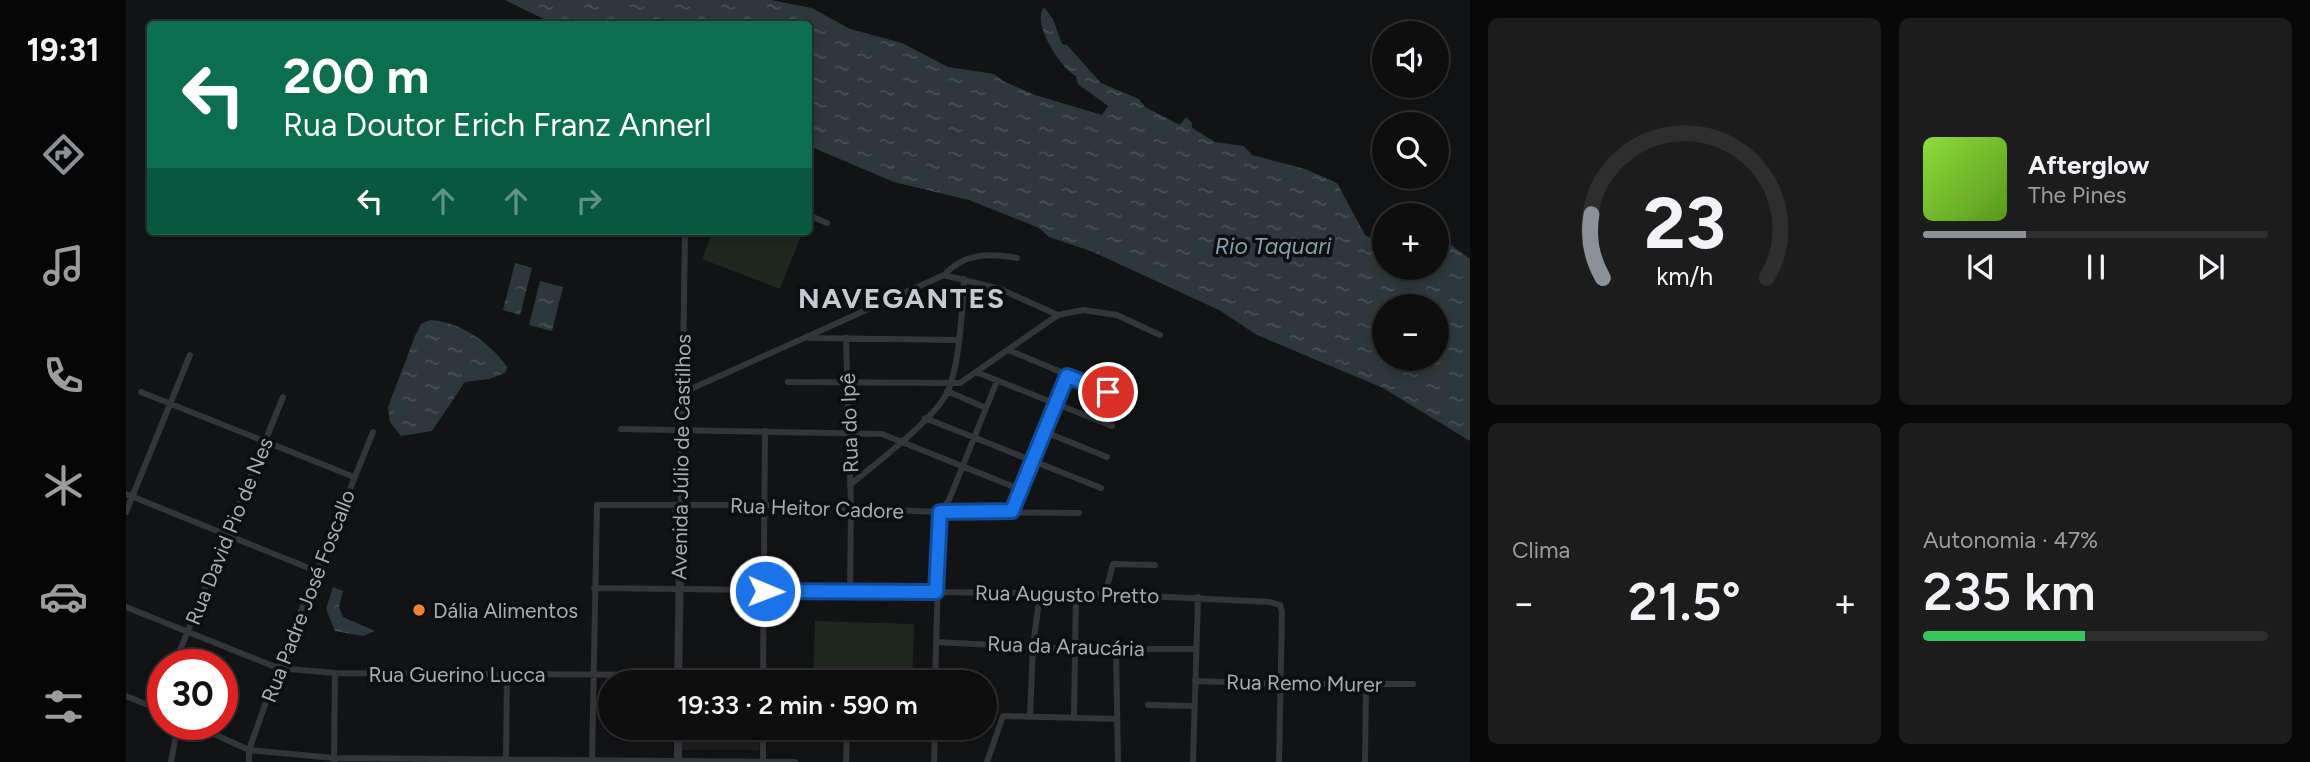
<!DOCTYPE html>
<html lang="pt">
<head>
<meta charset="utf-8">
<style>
	body { margin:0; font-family:Figtree,sans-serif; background:#1c1c1d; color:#f1f3f6; height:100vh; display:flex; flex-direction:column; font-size:26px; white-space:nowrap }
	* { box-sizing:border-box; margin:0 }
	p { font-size:23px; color:#9b9c9e }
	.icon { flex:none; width:38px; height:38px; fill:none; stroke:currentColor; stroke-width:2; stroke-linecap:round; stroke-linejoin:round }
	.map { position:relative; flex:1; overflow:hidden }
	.panel { display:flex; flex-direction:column; gap:18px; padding:18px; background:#080808; width:840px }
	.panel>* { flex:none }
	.top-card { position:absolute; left:21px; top:21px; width:665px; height:214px; border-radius:7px; box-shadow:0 4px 10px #0003,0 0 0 2px #2e2e2f; background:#0b6e4f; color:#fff; overflow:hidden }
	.buttons { position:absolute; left:1246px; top:21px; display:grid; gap:14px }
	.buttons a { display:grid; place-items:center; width:77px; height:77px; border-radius:50%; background:#0e0e0f; box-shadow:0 4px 10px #0003,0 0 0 2px #2e2e2f; font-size:35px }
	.speed { position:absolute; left:21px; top:649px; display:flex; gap:14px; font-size:35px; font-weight:700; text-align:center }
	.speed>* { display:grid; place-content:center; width:91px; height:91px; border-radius:50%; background:#0e0e0f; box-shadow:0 4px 10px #0003,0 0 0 2px #2e2e2f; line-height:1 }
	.speed .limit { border:10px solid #d22; background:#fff; color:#111 }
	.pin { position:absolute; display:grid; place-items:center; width:60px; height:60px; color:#fff; margin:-30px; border:4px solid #fff; border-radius:50%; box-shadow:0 2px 7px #0007 }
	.me { position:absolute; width:77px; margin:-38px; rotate:91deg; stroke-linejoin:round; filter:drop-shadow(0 0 5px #0008) }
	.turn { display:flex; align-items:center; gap:24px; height:147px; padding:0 21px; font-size:32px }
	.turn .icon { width:91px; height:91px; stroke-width:2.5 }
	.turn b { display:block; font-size:49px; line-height:60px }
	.lanes { display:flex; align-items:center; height:66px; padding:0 21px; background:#0003; justify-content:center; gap:35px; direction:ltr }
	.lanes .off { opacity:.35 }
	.big { font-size:52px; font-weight:600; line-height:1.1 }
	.panel .tile { flex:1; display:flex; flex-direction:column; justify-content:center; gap:10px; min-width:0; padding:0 24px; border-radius:10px; background:#1c1c1d }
	.panel .dial { align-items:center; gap:0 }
	.dial svg { height:182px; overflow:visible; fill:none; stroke:#2e2e2f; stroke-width:7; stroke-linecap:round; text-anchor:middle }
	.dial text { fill:#f1f3f6; stroke:none }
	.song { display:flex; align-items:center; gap:21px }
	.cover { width:84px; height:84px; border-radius:10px; background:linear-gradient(135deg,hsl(90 70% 55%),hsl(90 70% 35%)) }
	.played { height:7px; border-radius:4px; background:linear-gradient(90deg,#8c9099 30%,#2e2e2f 30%) }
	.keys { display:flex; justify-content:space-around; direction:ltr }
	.heat { display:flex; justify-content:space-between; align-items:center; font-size:38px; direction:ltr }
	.charge { height:10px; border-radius:5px; background:linear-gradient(90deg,#34c759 47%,#2e2e2f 0) }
	.panel .tiles { flex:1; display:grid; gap:18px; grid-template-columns:repeat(2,1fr) }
	.trip { position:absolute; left:472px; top:670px; width:399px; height:70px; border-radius:35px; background:#0e0e0f; box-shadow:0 4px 10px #0003,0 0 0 2px #2e2e2f; font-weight:600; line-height:70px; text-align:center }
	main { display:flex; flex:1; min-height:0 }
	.tab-bar { display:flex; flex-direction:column; width:126px; justify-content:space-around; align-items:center; background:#060606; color:#9b9c9e }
	.tab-bar .icon { width:49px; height:49px }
	.tab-bar .on { color:#8c9099 }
	.tab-bar b { font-size:32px; color:#f1f3f6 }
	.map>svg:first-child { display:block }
</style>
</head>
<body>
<main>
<nav class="tab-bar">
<b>19:31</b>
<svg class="icon on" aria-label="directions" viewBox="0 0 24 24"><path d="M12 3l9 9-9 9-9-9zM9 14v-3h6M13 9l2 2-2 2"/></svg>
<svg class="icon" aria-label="music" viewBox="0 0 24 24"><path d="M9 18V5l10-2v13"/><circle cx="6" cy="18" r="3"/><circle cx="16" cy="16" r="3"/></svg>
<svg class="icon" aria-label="phone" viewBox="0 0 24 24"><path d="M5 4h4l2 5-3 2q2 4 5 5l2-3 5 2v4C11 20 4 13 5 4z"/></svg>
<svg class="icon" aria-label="climate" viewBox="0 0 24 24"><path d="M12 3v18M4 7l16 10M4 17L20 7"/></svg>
<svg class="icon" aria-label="car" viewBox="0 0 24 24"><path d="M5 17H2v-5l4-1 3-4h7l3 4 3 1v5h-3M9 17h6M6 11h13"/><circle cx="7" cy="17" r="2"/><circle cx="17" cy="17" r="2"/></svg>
<svg class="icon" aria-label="filters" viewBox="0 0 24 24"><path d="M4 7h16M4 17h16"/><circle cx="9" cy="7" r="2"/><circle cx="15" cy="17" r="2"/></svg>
</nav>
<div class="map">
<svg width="1344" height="762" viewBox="0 0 1344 762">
	<defs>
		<pattern id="water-ripples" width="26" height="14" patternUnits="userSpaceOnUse" patternTransform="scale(1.75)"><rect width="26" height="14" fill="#2c383c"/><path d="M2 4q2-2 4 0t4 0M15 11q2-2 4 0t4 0" fill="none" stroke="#485256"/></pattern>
	</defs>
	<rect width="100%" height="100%" fill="#121314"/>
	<!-- built -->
	<path fill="#1e1f21" d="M554,728H633V750H554Z"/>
	<!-- grass -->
	<path fill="#1f271f" d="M587,231H677L654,289L576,259Z
		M689,621L788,624L786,682H687Z"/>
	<!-- water -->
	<path fill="url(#water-ripples)" fill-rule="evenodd" d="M379,0H645L686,8L724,29L776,43L822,67L868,74L877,81L909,95L976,115L982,106L952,84L950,76C935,69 905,23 918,7L927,19L936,44L941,45L975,83L1013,99L1019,107L1054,125L1060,117L1066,123V128L1089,142L1118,146L1126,155L1179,169L1211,183L1239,235L1258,245V268H1311V240L1317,239L1344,259V441L1257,388L1131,335L1093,310L965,251L923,237L913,228L843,200L768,182L683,146L682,24H428ZM1258,306H1311V359H1258Z
		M389,263L406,268L394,315L377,310Z
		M414,281L437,287L426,331L403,325Z
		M304,320C333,321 365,343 381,367L379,373L363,379L339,382L306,431L275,436L264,422L262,407L289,336L295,324Z
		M207,587L217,591L213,607L217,617L249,631L237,636L209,631L200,609Z"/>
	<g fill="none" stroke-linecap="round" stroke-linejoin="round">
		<!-- minor -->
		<path stroke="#333539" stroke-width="6" d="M682,215L701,223
			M818,275C838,253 863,253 891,258
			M684,338L832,340
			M720,338L725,508L724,593
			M882,350L1002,400
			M850,372L986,426
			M662,382L834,383L932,315L957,310L991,315L1034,335
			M821,391L860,408
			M15,392L228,477
			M556,393L818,275L874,289L932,315
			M799,418L975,488
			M495,429L756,434L896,490
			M919,432L981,457
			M725,484C750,463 809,419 822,391C834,362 836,310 838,279
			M0,494L190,571
			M555,505L559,231
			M886,511L941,376
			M0,512L64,355
			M468,588L979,594L1144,602L1154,605L1156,612L1153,762
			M979,594L987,564L1029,565
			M0,607L152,668L209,673L673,676
			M810,642L949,649H1070
			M990,648L992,762
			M48,665L157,397
			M1069,681L1155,684H1287
			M637,682L639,431
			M809,682L814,512L823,500L871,381
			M0,696L37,711
			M1022,705L1068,706
			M30,708L37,692
			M904,716L907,646L914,594
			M948,717L950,593
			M66,724L123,750L208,758L669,762
			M45,762L52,724
			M123,762V750L152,668L247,432
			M208,762L209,673
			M380,762L381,673
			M466,762L471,505H639L814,512L953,513
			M637,762V728
			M720,762L721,728
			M808,762L809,728
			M861,762L877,716L991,719
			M1067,762L1072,597
			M1239,762L1240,684"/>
		<!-- tertiary -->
		<path stroke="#333539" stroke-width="8" d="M552,682L555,505
			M552,762V728"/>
	</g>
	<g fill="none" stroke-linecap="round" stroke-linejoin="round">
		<!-- route casing -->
		<g stroke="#114b97" stroke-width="18">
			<path id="route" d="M639,591L810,592L814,512L886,511L941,376L982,392"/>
		</g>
		<!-- route -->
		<use href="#route" stroke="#1a73e8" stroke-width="12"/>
	</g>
	<!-- markers -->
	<circle fill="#ef832f" stroke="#0d0e0f" stroke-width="2.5" cx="293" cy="610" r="7"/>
	<g text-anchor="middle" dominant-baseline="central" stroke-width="7" stroke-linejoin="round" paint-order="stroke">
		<!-- street labels -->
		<g font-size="21" fill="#a4adb4" stroke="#0d0e0f">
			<text transform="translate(723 423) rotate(-92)">Rua do Ipê</text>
			<text transform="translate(555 457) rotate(-89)">Avenida Júlio de Castilhos</text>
			<text transform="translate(691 508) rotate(2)">Rua Heitor Cadore</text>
			<text transform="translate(103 531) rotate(-68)">Rua David Pio de Nes</text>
			<text transform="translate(941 594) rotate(1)">Rua Augusto Pretto</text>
			<text transform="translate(182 596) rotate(-69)">Rua Padre José Foscallo</text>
			<text transform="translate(940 646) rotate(2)">Rua da Araucária</text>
			<text x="331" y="674">Rua Guerino Lucca</text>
			<text transform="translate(1178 683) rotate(1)">Rua Remo Murer</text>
		</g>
		<!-- poi labels -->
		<g font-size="21" fill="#a4adb4" stroke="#0d0e0f" text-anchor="start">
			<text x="307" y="610">Dália Alimentos</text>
		</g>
		<!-- water labels -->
		<g font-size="23" font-style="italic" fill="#7ba3af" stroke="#0d0e0f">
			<text x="1147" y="246">Rio Taquari</text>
		</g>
		<!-- district labels -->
		<g font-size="28" font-weight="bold" letter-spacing="2" fill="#c5cad0" stroke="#0d0e0f">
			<text x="776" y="298">NAVEGANTES</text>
		</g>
	</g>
</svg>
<div class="buttons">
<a><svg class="icon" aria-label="sound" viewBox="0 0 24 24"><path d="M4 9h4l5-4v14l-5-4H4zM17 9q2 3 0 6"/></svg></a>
<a><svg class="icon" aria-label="search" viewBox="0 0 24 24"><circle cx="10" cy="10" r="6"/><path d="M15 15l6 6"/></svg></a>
<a>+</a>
<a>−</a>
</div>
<div class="speed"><div class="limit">30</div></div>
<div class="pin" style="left:982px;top:392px;background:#d93025"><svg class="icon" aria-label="arrive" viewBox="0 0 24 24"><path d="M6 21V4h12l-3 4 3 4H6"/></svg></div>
<svg class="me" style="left:639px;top:591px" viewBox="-20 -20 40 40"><circle r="17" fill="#1a73e8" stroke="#fff" stroke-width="3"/><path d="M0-11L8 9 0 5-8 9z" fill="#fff"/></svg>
<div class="trip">19:33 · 2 min · 590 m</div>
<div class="top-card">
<div class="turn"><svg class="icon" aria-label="left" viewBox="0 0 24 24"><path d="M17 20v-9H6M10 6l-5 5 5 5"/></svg><div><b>200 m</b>Rua Doutor Erich Franz Annerl</div></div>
<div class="lanes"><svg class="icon" aria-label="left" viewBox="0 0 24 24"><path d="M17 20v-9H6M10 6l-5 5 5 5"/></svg><svg class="icon off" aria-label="ahead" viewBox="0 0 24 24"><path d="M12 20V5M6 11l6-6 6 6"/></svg><svg class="icon off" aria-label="ahead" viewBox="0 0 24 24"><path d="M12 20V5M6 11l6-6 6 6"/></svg><svg class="icon off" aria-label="right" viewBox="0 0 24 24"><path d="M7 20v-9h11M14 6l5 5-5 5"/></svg></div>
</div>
</div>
<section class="panel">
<div class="tiles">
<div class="tile dial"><svg viewBox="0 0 100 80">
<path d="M14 69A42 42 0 1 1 86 69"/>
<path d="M14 69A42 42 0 0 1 9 41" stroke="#8c9099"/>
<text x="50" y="56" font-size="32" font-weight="700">23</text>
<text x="50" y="72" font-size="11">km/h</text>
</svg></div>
<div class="tile">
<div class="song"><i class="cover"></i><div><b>Afterglow</b><p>The Pines</p></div></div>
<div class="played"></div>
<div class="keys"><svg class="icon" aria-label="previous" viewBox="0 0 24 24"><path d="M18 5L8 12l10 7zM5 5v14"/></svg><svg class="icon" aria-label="pause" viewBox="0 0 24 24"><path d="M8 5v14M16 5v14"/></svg><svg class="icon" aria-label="next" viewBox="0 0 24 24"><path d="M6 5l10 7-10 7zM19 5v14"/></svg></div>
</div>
<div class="tile"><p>Clima</p>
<div class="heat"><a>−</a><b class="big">21.5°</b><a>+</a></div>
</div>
<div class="tile"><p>Autonomia · 47%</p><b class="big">235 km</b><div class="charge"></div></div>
</div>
</section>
</main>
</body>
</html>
